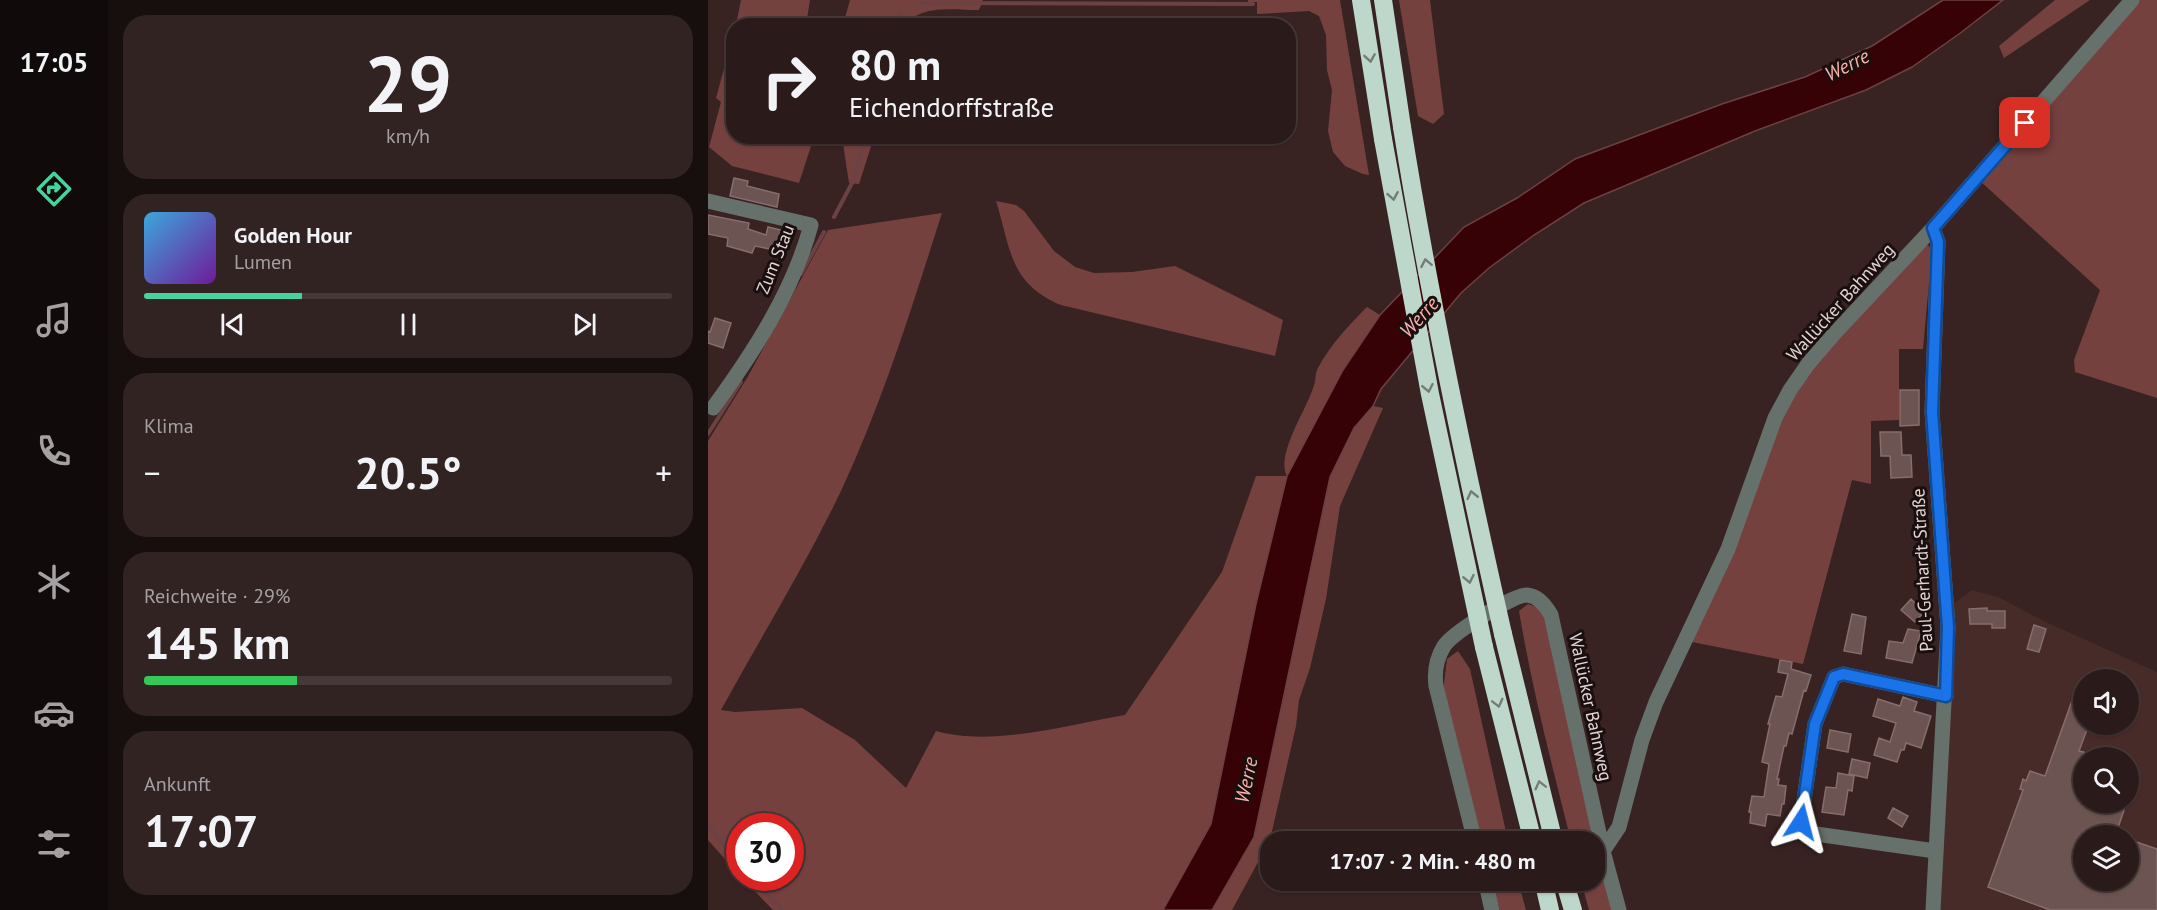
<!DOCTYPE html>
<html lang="de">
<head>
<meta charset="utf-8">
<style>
	body { margin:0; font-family:"PT Sans",sans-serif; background:#322323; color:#f1f3f6; height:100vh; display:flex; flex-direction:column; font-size:22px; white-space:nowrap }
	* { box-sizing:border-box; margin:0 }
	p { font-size:20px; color:#a5a1a2 }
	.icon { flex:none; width:33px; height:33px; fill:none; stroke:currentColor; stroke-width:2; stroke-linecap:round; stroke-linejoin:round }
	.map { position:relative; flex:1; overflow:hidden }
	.side { display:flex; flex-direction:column; gap:15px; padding:15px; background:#170e0e; width:600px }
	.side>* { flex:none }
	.guide { position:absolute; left:18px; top:18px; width:570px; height:126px; border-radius:24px; box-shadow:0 2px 4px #0004,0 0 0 2px #463839; background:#2a1a1a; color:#f1f3f6; overflow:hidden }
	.buttons { position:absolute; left:1365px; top:669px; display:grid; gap:12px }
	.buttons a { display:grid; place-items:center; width:66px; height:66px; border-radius:50%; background:#2a1a1a; box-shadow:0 2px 4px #0004,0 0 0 2px #463839; font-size:30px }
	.speed { position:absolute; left:18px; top:813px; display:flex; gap:12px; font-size:30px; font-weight:700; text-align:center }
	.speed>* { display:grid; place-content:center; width:78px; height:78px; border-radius:50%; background:#2a1a1a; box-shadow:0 2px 4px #0004,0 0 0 2px #463839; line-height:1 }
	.speed .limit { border:9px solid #d22; background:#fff; color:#111 }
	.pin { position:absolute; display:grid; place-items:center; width:51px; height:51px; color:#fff; margin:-26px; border-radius:12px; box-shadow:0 3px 9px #0006 }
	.me { position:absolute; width:66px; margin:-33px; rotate:9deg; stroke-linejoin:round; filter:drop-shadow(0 0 4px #0008) }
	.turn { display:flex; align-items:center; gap:21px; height:126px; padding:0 24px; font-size:27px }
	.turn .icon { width:78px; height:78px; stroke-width:2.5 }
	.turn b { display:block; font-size:42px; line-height:51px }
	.big { font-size:45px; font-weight:800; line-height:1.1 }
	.side .card { flex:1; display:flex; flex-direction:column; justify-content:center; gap:9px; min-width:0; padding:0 21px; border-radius:24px; background:#322323 }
	.side .dial { align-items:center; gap:0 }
	.dial b { font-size:78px; line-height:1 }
	.song { display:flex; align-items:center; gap:18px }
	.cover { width:72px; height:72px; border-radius:9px; background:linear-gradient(135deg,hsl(200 70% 55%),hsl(280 70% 35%)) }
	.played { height:6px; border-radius:3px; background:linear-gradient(90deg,#46d49e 30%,#463839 30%) }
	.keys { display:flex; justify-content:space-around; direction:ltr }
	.heat { display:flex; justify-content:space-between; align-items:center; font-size:33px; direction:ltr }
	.charge { height:9px; border-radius:4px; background:linear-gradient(90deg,#34c759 29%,#463839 0) }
	.trip { position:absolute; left:552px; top:831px; width:345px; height:60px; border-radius:24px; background:#2a1a1a; box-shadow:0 2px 4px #0004,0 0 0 2px #463839; font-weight:800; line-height:60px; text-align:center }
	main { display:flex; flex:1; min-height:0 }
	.tab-bar { display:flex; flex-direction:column; width:108px; justify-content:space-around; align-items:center; background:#110a0a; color:#a5a1a2 }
	.tab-bar .icon { width:42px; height:42px }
	.tab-bar .on { color:#46d49e }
	.tab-bar b { font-size:27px; color:#f1f3f6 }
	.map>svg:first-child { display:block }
</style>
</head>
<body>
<main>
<nav class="tab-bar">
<b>17:05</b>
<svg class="icon on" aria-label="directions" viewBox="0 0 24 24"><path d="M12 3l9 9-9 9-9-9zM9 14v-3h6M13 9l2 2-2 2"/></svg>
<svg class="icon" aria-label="music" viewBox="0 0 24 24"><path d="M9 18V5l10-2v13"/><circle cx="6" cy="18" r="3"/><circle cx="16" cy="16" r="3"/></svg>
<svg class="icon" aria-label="phone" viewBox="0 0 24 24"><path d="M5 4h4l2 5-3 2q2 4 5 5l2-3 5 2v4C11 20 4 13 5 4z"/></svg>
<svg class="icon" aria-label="climate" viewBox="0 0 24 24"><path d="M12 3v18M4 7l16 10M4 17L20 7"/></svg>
<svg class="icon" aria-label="car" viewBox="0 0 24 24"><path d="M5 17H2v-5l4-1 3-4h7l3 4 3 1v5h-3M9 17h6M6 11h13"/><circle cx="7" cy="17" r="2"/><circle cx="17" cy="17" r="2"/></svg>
<svg class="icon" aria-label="filters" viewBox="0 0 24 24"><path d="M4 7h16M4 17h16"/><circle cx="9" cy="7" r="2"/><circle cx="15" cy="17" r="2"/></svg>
</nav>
<section class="side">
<div class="card dial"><b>29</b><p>km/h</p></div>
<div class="card">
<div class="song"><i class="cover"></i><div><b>Golden Hour</b><p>Lumen</p></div></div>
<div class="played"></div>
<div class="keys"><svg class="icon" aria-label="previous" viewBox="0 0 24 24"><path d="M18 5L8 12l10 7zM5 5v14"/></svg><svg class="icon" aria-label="pause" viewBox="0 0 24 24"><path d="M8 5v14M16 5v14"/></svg><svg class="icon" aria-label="next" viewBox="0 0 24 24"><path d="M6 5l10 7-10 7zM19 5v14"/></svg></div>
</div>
<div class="card"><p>Klima</p>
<div class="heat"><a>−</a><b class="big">20.5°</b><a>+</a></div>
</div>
<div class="card"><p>Reichweite · 29%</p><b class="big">145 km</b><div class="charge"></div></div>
<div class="card"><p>Ankunft</p><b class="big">17:07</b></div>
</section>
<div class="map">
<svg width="1449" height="910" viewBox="0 0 1449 910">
	<rect width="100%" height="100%" fill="#382322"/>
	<!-- built -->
	<path fill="#472b29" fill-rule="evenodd" d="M1264,590L1290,597L1338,622L1449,672V910H1228L1242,606ZM1376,680H1420V724H1376ZM1376,758H1420V802H1376ZM1376,836H1420V880H1376Z"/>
	<!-- green -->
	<path fill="#75413f" d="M33,0H102L98,25H28Z
		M142,0H275L271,10C247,10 213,4 198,25H135Z
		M540,0H632L661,175L655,174L637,166L625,152L620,131L624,90L619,70L618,35L611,16L601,11L549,14V2H540Z
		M691,0H722L736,114L725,124L710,116Z
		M1347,0H1382L1296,58L1291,46Z
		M1430,0H1449V398L1367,372L1366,360L1392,290L1272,181Z
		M25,36L26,136L106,137L91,183L24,166L1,147L13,102L8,98Z
		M134,137H166L151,184L141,183Z
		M288,201L308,205L316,211L346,251L367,267L386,273L424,272L467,266L575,320L567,356L353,305C301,283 303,249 288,201Z
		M234,213C204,307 175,401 133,491C97,566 53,637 13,710L27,712L94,708L147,740L198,788L228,731C284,747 360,725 417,715L514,572L548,476H579C567,454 600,408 606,385C608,380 607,373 610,368C622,345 642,324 659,307L672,315L635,370L579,476L548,604L503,824L455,910H65L34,878H82V826H32L31,875L0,840V441L39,378L120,230Z
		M1220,245L1224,250L1215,349H1191V420L1163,421V484L1144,480L1095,664L979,641L1073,419L1100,372L1211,247Z
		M665,406L675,408L632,506L618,599L602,668L591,700L588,726L562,840L524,910H504L546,837L622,477L646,428Z
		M820,604L834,609L908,910H881L873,881L886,880V842L863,841C844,765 824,689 811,611Z
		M750,651L762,669L800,841H774L735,691L739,659Z
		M784,881H810L818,910H792Z"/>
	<!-- water -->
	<path fill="#370206" stroke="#6b4144" stroke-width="1.5" d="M1235,0H1295L1251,34L1204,67L1158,90L1047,131L876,203L826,235L781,268L753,293L673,389L665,406L646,428L622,477L546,837L504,910H455L503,824L548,604L579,476L635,370L672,315L756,227L809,198L867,159L1014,104L1097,77L1164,46Z"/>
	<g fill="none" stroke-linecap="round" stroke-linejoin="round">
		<!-- stream -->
		<path stroke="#6b4144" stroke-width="4" d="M213,3L545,4
			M189,26L193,11
			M126,217L144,183L158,136
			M93,274L116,232
			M0,434L33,382
			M0,825L32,866
			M43,878L75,910"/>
	</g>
	<!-- building -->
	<path fill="#6c5452" stroke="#876d6b" stroke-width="1.5" d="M26,178L40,181L39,186L71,194L69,207L22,196Z
		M0,215L41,223L40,229L58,235L60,227L81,232L77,252L47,246L44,253L19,246L20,238L0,234Z
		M7,318L23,323L15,348L0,343V331L2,332Z
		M1192,390H1211V425L1192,426Z
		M1172,432H1193L1194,455H1203L1204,477L1183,478L1182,456H1173Z
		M1203,599L1216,612L1207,622L1193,610Z
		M1279,608V611H1297V628H1284V624H1262L1261,609Z
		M1144,614L1158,617L1153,654L1136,651Z
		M1326,625L1338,629L1331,652L1319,649Z
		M1200,629L1213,631L1204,663L1178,658L1181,641L1195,643Z
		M1072,660L1084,662L1083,669L1103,675L1098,691L1096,690L1084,734L1081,733L1078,746H1076L1069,779H1071L1070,785L1078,786L1076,804H1074L1072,816L1059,814L1057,826L1042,823L1043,812H1041L1044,796L1056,797L1061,764L1054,762L1062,724H1060L1068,696L1074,697L1080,674L1070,672Z
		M1195,697L1209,702L1206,711L1223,716L1213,748L1198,743L1196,750H1193L1189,762L1166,755L1171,738L1182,742L1188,723L1165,716L1170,699L1192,706Z
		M1365,698L1376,702V724H1381L1371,751L1376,752V802H1419L1407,836H1376V880H1420V839L1449,849V910H1342L1280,887L1315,790L1312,789L1315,779L1318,781L1322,771L1337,776Z
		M1122,730L1143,734L1140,752L1119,748Z
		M1144,759L1162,763L1159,778L1141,774Z
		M1130,773L1146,776L1144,791L1140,790L1136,815L1114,812L1118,787L1128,788Z
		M1185,808L1200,816L1194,827L1180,818Z"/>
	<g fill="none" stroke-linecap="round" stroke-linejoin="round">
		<!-- minor -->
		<path stroke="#67716c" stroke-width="15" d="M0,201L103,225C85,292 45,353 5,408
			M1225,228L1230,242L1224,412L1240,627L1225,910
			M767,842L728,686C726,671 728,659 736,646C745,633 804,595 819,595C831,596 838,606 843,615L895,851L911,910
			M895,851L911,827L934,740L948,702L1020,549L1067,418L1082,390L1100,364L1125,335L1225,228L1424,0
			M1227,851L1101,833L1093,821L1107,724L1126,677L1135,674L1238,696
			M777,880L784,910"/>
		<!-- highway -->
		<path stroke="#bdd7ca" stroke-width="18" d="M653,0L675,139
			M675,0L694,127
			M795,634L846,842
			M776,647L825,842
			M835,880L842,910
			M856,880L865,910"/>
		<!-- highway-bridge -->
		<path stroke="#bdd7ca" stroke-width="18" d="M694,127C721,297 757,466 795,634
			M675,139L722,394L776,647"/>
	</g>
	<!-- one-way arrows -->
	<defs><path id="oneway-chevron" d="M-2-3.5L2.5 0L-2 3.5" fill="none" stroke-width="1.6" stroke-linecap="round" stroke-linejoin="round" transform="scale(1.5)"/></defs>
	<g stroke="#737d75">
		<use href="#oneway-chevron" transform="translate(662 58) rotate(81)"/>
		<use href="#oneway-chevron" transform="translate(685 196) rotate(80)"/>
		<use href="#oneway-chevron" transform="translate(718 263) rotate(-101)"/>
		<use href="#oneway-chevron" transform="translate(720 388) rotate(79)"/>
		<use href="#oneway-chevron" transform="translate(764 495) rotate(-103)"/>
		<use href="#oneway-chevron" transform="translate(761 579) rotate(78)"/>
		<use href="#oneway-chevron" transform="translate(790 703) rotate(76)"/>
		<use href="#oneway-chevron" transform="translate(832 785) rotate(-104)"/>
	</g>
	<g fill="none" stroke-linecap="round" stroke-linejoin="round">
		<!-- route casing -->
		<g stroke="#114b97" stroke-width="15">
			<path id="route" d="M1093,822L1107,724L1126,677L1135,674L1238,696L1240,627L1224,412L1230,242L1225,228L1317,123"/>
		</g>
		<!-- route -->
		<use href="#route" stroke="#1a73e8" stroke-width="10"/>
	</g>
	<g text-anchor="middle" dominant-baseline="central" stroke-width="6" stroke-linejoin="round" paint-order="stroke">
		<!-- street labels -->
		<g font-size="18" fill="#e4d5d4" stroke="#190f0e">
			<text transform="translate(67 259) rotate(-68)">Zum Stau</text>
			<text transform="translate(1132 302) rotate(-48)">Wallücker Bahnweg</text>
			<text transform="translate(1214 570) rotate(-93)">Paul-Gerhardt-Straße</text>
			<text transform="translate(883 707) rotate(78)">Wallücker Bahnweg</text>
		</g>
		<!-- water labels -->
		<g font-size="20" font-style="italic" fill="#fdb1ad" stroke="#190f0e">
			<text transform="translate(1139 65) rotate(-27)">Werre</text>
			<text transform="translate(711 317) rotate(-48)">Werre</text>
			<text transform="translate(538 780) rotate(-78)">Werre</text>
		</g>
	</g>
</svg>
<div class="buttons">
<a><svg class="icon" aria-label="sound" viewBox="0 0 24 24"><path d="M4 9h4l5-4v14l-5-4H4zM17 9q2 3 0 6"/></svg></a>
<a><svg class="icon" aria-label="search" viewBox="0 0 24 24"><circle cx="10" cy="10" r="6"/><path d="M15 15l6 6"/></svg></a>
<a><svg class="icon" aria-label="layers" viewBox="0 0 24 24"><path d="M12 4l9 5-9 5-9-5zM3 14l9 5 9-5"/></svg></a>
</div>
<div class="speed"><div class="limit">30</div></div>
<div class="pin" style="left:1317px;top:123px;background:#d93025"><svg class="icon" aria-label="arrive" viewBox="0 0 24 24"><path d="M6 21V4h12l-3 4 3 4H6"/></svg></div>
<svg class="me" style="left:1093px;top:822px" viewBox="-20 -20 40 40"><path d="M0-17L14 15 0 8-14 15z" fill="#1a73e8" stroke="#fff" stroke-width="4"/></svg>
<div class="trip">17:07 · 2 Min. · 480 m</div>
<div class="guide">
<div class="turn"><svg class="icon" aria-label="right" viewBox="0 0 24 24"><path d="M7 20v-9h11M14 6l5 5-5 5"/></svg><div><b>80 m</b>Eichendorffstraße</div></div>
</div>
</div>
</main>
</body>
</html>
